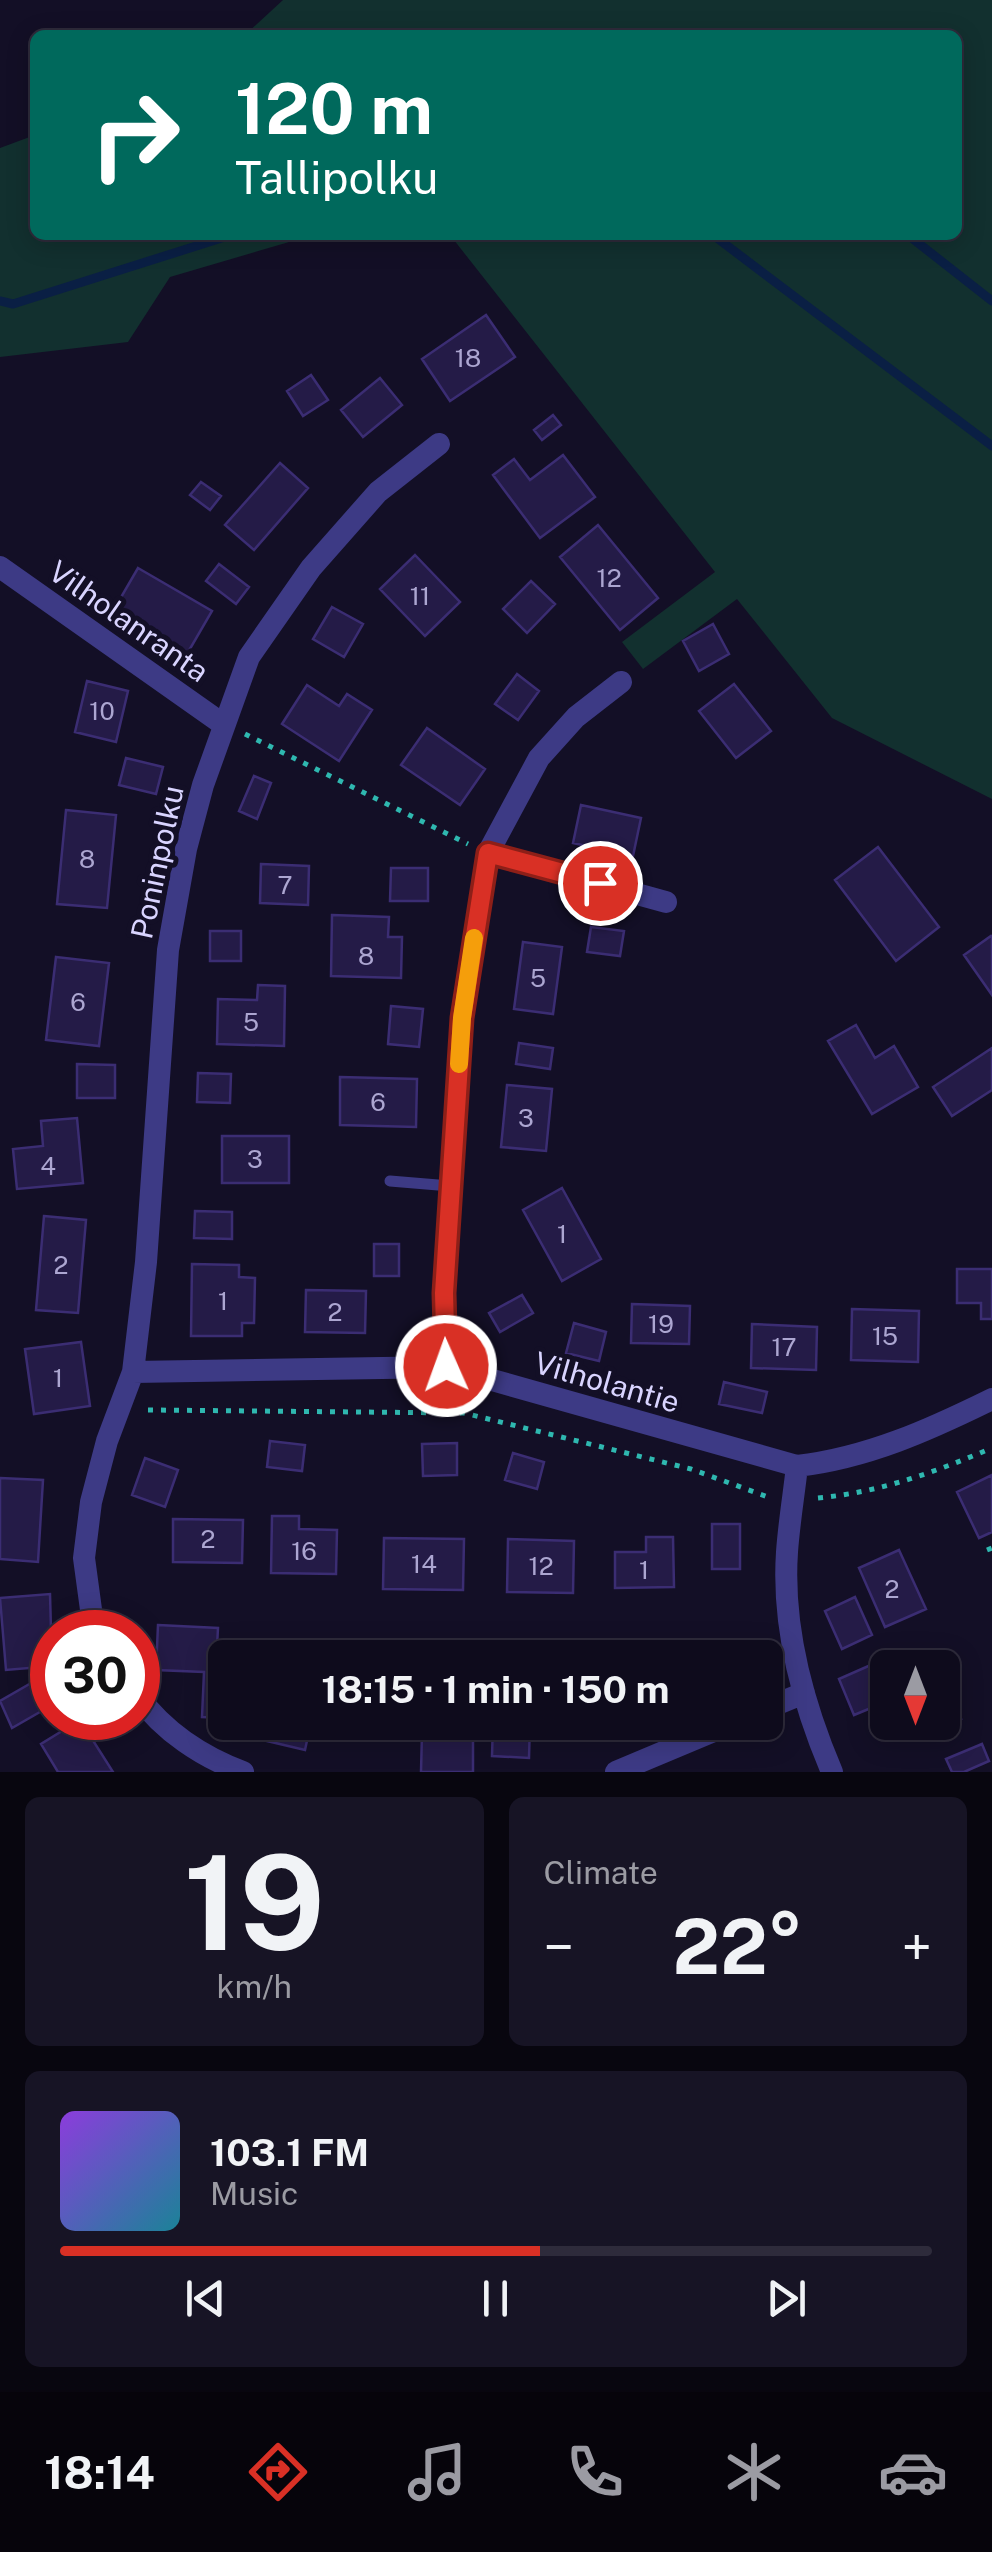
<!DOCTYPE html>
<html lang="en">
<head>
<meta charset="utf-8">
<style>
	body { margin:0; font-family:"Public Sans",sans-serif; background:#171425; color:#f1f3f6; height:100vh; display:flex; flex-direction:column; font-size:38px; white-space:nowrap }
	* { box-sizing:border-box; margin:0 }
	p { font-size:32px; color:#9b9ba3 }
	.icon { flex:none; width:55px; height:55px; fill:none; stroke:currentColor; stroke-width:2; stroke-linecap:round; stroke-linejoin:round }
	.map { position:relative; height:1772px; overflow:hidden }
	.drawer { display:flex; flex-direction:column; gap:25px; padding:25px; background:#08060f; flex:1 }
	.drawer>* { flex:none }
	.hud { position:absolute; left:30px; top:30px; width:932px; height:210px; border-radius:15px; box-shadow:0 5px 25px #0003,0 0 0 2px #2e2b3b; background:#00695c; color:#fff; overflow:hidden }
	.needle { width:65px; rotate:180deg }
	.controls { position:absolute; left:870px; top:1650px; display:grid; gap:20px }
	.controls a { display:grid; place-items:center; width:90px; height:90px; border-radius:15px; background:#0e0b1c; box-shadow:0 5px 25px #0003,0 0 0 2px #2e2b3b; font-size:50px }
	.speed { position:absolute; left:30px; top:1610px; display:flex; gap:20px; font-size:50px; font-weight:700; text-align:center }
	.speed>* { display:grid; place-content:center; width:130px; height:130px; border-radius:50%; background:#0e0b1c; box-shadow:0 5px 25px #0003,0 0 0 2px #2e2b3b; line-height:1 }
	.speed .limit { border:15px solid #d22; background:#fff; color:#111 }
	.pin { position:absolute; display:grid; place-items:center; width:85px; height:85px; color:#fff; margin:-42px; border:5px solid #fff; border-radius:50%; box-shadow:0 2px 10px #0007 }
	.me { position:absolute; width:110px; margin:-55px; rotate:358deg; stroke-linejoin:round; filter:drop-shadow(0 0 8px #0008) }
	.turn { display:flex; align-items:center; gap:35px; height:210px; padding:0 40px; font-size:45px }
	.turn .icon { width:130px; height:130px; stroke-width:2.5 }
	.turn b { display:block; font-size:70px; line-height:85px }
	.big { font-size:75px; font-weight:700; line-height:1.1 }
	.drawer .widget { flex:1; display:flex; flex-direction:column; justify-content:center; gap:15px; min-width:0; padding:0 35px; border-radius:15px; background:#171425 }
	.drawer .dial { align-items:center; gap:0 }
	.dial b { font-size:130px; line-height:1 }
	.song { display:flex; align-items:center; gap:30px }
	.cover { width:120px; height:120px; border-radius:15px; background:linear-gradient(135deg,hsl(270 70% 55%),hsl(190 70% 35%)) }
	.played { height:10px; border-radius:5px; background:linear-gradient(90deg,#d93025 55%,#2e2b3b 55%) }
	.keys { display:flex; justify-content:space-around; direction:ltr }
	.heat { display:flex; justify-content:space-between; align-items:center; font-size:55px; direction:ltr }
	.drawer .tiles { flex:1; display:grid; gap:25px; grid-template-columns:1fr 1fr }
	.widget:last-child { grid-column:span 2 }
	.trip { position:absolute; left:208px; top:1640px; width:575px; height:100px; border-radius:15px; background:#0e0b1c; box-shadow:0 5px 25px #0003,0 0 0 2px #2e2b3b; font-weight:700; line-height:100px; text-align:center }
	.dock { display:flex; height:160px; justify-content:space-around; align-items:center; background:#06040b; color:#9b9ba3 }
	.dock .icon { width:70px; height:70px }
	.dock .current { color:#d93025 }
	.dock b { font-size:45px; color:#f1f3f6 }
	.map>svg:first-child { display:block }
</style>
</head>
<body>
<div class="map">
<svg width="992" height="1772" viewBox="0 0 992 1772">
	<rect width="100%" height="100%" fill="#130f26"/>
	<!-- green -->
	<path fill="#12302f" d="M283,0H992V799L832,718L737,599L643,669L622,642L715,572L450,235H958V35H245Z
		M35,135V235H313L170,277L128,342L0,357V148Z"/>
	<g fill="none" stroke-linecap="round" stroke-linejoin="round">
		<!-- stream -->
		<path stroke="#0a1f44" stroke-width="9" d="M713,235L992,446
			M908,235L992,301
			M0,301L13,304L231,235"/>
	</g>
	<!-- building -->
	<path fill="#241b47" stroke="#3b2d73" stroke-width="2.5" d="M486,315L515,357L450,401L422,359Z
		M311,375L328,400L303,416L287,391Z
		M380,378L402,405L363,437L341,410Z
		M553,415L561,425L542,440L534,430Z
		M563,455L595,497L540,538L493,475L514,459L530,480Z
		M280,463L308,488L254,550L225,525Z
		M201,482L221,496L210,510L190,495Z
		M598,525L658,598L620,630L560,557Z
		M415,555L460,602L425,636L380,589Z
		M219,564L249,587L236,604L206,581Z
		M138,568L212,611L187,654L113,611Z
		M531,581L555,604L527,633L503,609Z
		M332,607L363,624L344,657L313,639Z
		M713,624L729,654L699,671L683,641Z
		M517,674L539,691L518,720L495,704Z
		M87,681L128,691L116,742L75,732Z
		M734,684L771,731L736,758L699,711Z
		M307,685L339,706L347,694L372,710L339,761L282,724Z
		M427,728L485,769L460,805L401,765Z
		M126,758L163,767L156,794L119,785Z
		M254,776L271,783L257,819L239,811Z
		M581,805L641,818L633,856L573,843Z
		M66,810L116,815L107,908L57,904Z
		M878,847L939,927L896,961L835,880Z
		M261,864L309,866L308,905L260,903Z
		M391,868H428V901H390Z
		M332,915L389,917L388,937H402L401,978L331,976Z
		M591,927L624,931L620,956L587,952Z
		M210,931H241V961H210Z
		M991,936L992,937V995L964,955Z
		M523,942L562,947L553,1014L514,1009Z
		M56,957L109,963L99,1046L46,1040Z
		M258,985L285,986L284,1046L217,1044L218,999L257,1000Z
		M391,1006L423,1009L419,1047L388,1044Z
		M856,1025L875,1058L894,1046L918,1087L872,1114L828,1041Z
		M519,1043L553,1048L550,1069L516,1064Z
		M992,1048V1090L952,1116L933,1087Z
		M77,1064L115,1065V1098H77Z
		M198,1073L231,1074L230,1103L197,1102Z
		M340,1077L417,1079L416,1127L340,1125Z
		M507,1085L552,1089L546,1151L501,1147Z
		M77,1118L83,1183L17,1189L13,1149L43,1146L41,1121Z
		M222,1136H289V1183H222Z
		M562,1188L601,1259L562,1281L523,1210Z
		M195,1211L232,1212V1239L194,1238Z
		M44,1216L86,1220L78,1313L36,1310Z
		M374,1244H399V1276H374Z
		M192,1264L239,1265V1277L255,1278L254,1323H242V1336H191Z
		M957,1269H992V1319H981V1303H957Z
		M306,1290L366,1291L365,1333L305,1332Z
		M522,1295L533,1313L500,1332L489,1313Z
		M632,1304L690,1306L689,1344L631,1343Z
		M852,1309L919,1311L918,1362L851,1360Z
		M574,1323L606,1332L599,1361L566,1353Z
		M752,1324L817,1327L816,1370L751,1368Z
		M81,1342L90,1406L34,1414L25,1349Z
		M724,1382L767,1392L762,1413L719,1404Z
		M270,1441L305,1445L302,1471L267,1467Z
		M457,1443V1475L423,1476L422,1444Z
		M513,1453L544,1462L537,1489L505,1480Z
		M145,1458L178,1470L165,1507L132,1495Z
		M992,1475V1532L979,1538L957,1492Z
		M0,1478L43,1480L38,1562L0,1559Z
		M272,1516H299V1529L337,1530L336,1574L271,1573Z
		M173,1519L243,1520L242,1563L173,1562Z
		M712,1524H740V1569H712Z
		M646,1537H673L674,1587L615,1588V1552H646Z
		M384,1538L464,1539L463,1590L383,1589Z
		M508,1539L574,1541L573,1593L507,1592Z
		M899,1550L926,1609L885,1627L859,1568Z
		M50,1594L52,1666L6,1670L0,1598Z
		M855,1597L872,1635L842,1649L825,1611Z
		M158,1625L218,1628L216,1666L225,1667V1718L202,1717L204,1672L156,1670Z
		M614,1647L714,1648V1658H613Z
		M282,1649L341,1650V1658H282Z
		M873,1664L888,1701L854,1715L839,1679Z
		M47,1674L52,1683V1705L12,1728L0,1701Z
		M942,1680L961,1719L922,1738L915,1722H942Z
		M80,1720L113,1772H58L41,1744Z
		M271,1722H311L305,1750L267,1741Z
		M493,1722H530L529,1758L492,1756Z
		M422,1733L473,1734V1772H421Z
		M982,1744L989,1761L964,1772H952L946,1759Z"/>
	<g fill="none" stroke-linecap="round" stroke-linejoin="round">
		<!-- path -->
		<path stroke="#2fb8b0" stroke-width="5" stroke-dasharray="5 8" stroke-linecap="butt" d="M245,734L468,844
			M148,1410L464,1413L691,1469L768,1497
			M818,1498C881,1492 935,1472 992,1448
			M987,1550L992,1548"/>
		<!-- service -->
		<path stroke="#3d3a85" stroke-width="11" d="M390,1181L450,1186"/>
		<!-- minor -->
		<path stroke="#3d3a85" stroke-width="22" d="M0,567L224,725
			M488,853L666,902
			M446,1367L444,1293L462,1018L488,853L539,758L576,717L621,682
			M133,1372L446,1367L797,1466C867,1458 929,1430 992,1399
			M797,1466C794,1494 789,1523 787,1552C782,1626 803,1704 832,1772
			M100,1632L92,1617L84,1558L91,1502L107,1441L133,1372L146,1262L168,950L186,849L203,785L249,657L311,568L378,492L439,444
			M138,1696C163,1731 202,1757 243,1772
			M765,1709L804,1693
			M616,1772L735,1722"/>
	</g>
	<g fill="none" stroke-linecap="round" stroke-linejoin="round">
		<!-- route casing -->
		<g stroke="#8d1f18" stroke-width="25">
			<path id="route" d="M446,1366L444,1293L462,1018L488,853L600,883"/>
		</g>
		<!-- route -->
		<use href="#route" stroke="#d93025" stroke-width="18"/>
		<!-- slow -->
		<path stroke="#f59e0b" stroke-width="18" d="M459,1064L462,1018L474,938"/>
	</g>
	<g text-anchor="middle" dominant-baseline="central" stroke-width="10" stroke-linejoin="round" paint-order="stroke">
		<!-- number labels -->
		<g font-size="25" fill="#aca6d1">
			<text x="468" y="358">18</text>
			<text x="609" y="578">12</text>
			<text x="420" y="596">11</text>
			<text x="102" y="711">10</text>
			<text x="87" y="859">8</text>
			<text x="285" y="885">7</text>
			<text x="366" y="956">8</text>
			<text x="538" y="978">5</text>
			<text x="78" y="1002">6</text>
			<text x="251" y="1022">5</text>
			<text x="378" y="1102">6</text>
			<text x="526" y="1118">3</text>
			<text x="255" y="1159">3</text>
			<text x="48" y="1166">4</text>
			<text x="562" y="1234">1</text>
			<text x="61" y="1265">2</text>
			<text x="223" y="1301">1</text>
			<text x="335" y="1312">2</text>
			<text x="661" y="1324">19</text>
			<text x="885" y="1336">15</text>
			<text x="784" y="1347">17</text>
			<text x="58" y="1378">1</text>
			<text x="208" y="1539">2</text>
			<text x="304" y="1551">16</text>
			<text x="424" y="1564">14</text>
			<text x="541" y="1566">12</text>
			<text x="644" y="1570">1</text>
			<text x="892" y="1589">2</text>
		</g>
		<!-- street labels -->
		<g font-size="30" fill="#d9d4ff" stroke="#130f26">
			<text transform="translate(129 621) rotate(35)">Vilholanranta</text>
			<text transform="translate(157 862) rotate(-78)">Poninpolku</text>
			<text transform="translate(607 1382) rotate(16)">Vilholantie</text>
		</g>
	</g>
</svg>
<div class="controls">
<a><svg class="needle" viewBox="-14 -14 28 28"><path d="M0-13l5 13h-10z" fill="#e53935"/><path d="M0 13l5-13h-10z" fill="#9b9ba3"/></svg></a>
</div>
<div class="speed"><div class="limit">30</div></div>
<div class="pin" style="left:600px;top:883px;background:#d93025"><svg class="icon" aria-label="arrive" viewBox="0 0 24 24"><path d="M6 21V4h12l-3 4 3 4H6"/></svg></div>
<svg class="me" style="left:446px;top:1366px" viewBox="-20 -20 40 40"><circle r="17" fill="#d93025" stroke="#fff" stroke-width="3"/><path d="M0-11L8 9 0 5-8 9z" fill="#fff"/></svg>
<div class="trip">18:15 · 1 min · 150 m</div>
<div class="hud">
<div class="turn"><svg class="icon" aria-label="right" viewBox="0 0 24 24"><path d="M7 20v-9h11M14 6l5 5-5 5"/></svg><div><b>120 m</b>Tallipolku</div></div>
</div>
</div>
<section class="drawer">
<div class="tiles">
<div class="widget dial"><b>19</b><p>km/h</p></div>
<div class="widget"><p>Climate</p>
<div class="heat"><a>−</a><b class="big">22°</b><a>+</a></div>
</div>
<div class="widget">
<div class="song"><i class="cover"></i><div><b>103.1 FM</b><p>Music</p></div></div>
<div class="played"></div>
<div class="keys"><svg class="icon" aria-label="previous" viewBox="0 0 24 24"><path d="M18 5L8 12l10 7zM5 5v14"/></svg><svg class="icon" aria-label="pause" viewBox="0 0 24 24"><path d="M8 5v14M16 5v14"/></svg><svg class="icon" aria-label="next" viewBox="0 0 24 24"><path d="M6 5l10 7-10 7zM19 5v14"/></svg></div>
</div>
</div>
</section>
<nav class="dock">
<b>18:14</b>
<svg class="icon current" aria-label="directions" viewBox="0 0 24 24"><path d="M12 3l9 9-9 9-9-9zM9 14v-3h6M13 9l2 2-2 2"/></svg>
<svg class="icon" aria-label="music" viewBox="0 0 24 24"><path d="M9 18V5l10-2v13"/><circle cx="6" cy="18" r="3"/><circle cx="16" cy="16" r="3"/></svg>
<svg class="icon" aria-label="phone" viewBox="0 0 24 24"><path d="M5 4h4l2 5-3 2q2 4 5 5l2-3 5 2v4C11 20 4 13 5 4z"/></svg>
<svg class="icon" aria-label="climate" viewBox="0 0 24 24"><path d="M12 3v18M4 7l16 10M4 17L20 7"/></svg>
<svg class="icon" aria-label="car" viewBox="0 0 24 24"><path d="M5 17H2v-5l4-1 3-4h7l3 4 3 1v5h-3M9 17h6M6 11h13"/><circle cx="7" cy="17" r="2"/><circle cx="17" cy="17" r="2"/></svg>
</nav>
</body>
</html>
